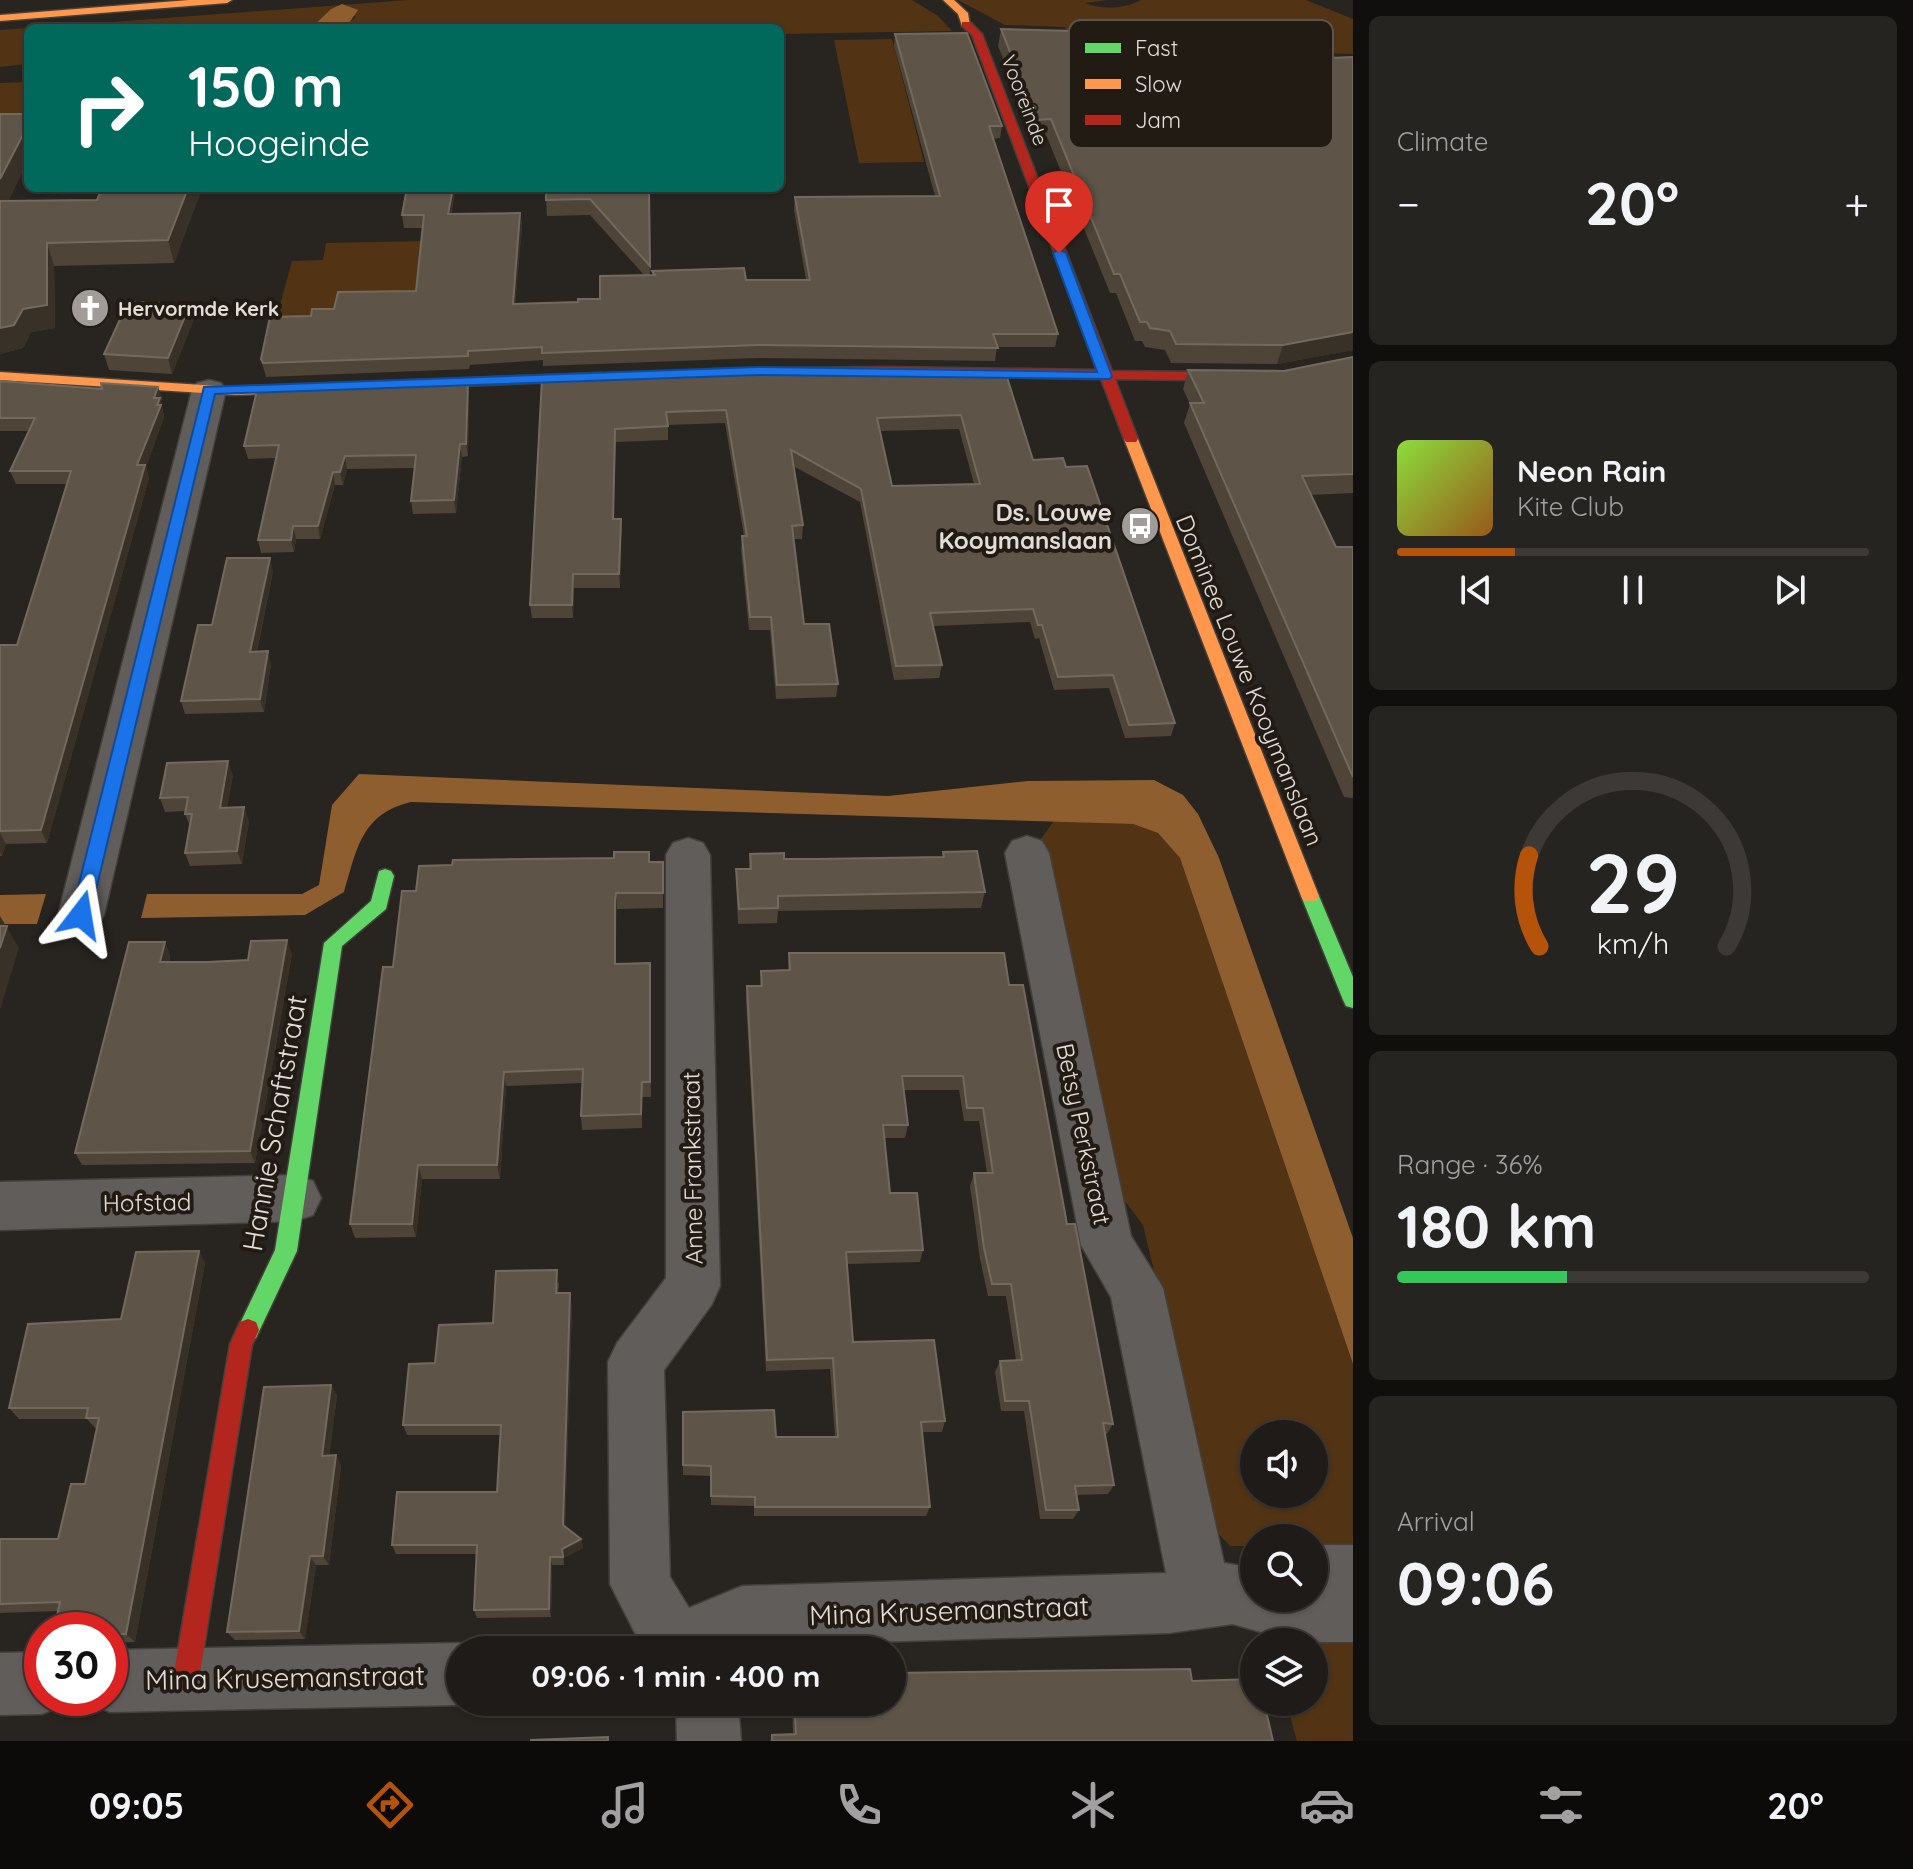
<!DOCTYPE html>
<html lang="en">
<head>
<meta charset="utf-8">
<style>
	body { margin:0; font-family:Quicksand,sans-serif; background:#262421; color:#f1f3f6; height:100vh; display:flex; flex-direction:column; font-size:30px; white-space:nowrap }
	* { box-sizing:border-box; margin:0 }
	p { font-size:26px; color:#a1a1a2 }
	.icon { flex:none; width:44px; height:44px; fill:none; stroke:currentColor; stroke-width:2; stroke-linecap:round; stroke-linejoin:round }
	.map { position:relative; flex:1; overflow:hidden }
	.panel { display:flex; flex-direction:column; gap:16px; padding:16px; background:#100f0d; width:560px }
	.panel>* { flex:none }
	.banner { position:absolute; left:24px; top:24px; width:760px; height:168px; border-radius:12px; box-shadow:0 2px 6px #0004,0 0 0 2px #3c3937; background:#00695c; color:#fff; overflow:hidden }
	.tools { position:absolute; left:1240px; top:1420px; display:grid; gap:16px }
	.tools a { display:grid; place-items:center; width:88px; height:88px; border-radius:50%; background:#1e1b18; box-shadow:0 2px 6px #0004,0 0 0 2px #3c3937; font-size:40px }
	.speed { position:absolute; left:24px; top:1612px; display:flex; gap:16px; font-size:40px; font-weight:700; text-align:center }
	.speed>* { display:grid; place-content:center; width:104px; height:104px; border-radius:50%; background:#1e1b18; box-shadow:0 2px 6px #0004,0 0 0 2px #3c3937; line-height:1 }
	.speed .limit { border:12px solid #d22; background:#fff; color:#111 }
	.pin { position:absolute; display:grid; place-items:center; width:68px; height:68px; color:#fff; margin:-82px -34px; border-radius:50% 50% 50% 0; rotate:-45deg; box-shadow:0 0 8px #0007 }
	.pin .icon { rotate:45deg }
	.me { position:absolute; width:88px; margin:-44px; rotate:14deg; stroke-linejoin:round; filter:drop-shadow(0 0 6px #0008) }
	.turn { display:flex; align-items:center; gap:28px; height:168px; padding:0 32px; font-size:36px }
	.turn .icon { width:104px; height:104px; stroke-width:2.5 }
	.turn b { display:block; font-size:56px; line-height:68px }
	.big { font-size:60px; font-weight:700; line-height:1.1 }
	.panel .tile { flex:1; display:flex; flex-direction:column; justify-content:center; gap:12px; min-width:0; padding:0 28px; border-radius:12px; background:#262421 }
	.panel .dial { align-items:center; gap:0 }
	.dial svg { height:208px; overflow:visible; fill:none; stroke:#3c3937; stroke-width:7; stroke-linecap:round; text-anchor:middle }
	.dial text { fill:#f1f3f6; stroke:none }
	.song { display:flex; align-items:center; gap:24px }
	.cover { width:96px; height:96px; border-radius:12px; background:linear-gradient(135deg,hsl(90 70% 55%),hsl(30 70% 35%)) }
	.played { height:8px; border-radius:4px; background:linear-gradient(90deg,#b45309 25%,#3c3937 25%) }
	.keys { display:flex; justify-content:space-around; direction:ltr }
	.heat { display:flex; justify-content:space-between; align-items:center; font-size:44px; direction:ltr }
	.charge { height:12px; border-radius:6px; background:linear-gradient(90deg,#34c759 36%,#3c3937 0) }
	.trip { position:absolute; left:446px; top:1636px; width:460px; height:80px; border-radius:40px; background:#1e1b18; box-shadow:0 2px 6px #0004,0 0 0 2px #3c3937; font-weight:700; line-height:80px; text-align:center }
	.tab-bar { display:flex; height:128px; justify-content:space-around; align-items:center; background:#0c0b0a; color:#a1a1a2 }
	.tab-bar .icon { width:56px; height:56px }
	.tab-bar .current { color:#b45309 }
	.tab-bar b { font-size:36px; color:#f1f3f6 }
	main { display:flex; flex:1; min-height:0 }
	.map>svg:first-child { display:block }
</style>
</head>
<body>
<main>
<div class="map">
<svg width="1353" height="1741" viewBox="0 0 1353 1741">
	<rect width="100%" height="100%" fill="#282420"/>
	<!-- green -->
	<path fill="#523414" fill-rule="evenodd" d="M409,0H912L938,16L952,31L780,34V28H630L574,24L502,28H342L356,17L342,4L331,9L311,28H32Z
		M958,0H1108L1085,3C1103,10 1123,9 1141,0H1306L1353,19V54L1070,47L1065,27L1005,25Z
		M28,28V64L0,67V30Z
		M892,39L924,162L859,163L834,40Z
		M28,82L26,118L0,119V83Z
		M425,241L495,363L450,366L273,331L292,261L323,260L326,243Z
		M1054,821L1133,824L1158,833L1180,858L1353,1364V1547H1314V1538H1254V1546H1230L1217,1532L1143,1225L1118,1192L1038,843ZM1254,1434H1314V1494H1254Z
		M1353,1631V1741H1297L1286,1702H1314V1642H1270L1268,1632Z"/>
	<!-- water -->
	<path fill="#8e5e2f" d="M342,4L358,10L347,26L311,28L331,9Z
		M359,774L888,796L1028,781L1154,780L1183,795L1198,814L1219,858L1353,1238V1364L1180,858L1158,833L1133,824L411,802C361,814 357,849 344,892L305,915L141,918L147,894H302L319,885L332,805Z
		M46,894L37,924H0V895Z"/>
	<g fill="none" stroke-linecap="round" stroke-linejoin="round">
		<!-- street casing -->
		<g stroke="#433f3b" stroke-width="3">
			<path id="street" d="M209,380L221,383L226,390L104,915L97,928L81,933L65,928L58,915L192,390L197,383Z
				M1027,836L1042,841L1049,853L1131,1236L1163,1288L1224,1563L1254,1568V1598H1314V1545H1353V1642H1295L1233,1624L1169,1633L743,1646L734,1650H630L636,1635L610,1584L608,1362L617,1343L666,1278V855L673,843L688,838L703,843L710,855L720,1286L712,1304L664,1370L670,1577L689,1608L742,1586L1166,1573L1111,1297L1081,1245L1005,853L1012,841Z
				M295,1175L313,1181L321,1198L313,1215L295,1221L0,1230V1182Z
				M460,1643L477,1650H460V1702H467L460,1705L110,1712L88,1703L86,1698H110V1650Z
				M42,1652V1698H67L64,1705L42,1714L0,1715V1653Z
				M676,1702H738L741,1741H677Z"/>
		</g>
		<!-- fast casing -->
		<g stroke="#433f3b" stroke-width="3">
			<path id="fast" d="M385,869L391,871L394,876L386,909L342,946L297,1251L256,1338L248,1341L240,1338L237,1330L275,1250L324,943L371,901L379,871Z
				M1310,889L1316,891L1319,896L1353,977V1008L1346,1006L1343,1000L1301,896L1304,891Z"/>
		</g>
		<!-- slow casing -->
		<g stroke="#433f3b" stroke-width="3">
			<path id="slow" d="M189,0H232L227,3L0,21V15Z
				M943,0H954L968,13L970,26H962L958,14Z
				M1353,358V366L1277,381L1193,380L1186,376L1193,372L1277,373Z
				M0,372L234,387L364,382L371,386L364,390L234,395L0,380Z
				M1131,435L1138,439L1319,896L1316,901H1304L1301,896L1124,439Z"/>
		</g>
		<!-- jam casing -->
		<g stroke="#433f3b" stroke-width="3">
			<path id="jam" d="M962,22H970L982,34L1112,371L1193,372L1200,376L1193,380L1115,379L1138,439L1136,442H1126L1124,439L1101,379L883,375L713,377L706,373L713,369L883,367L1098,370L972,35L962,26Z
				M600,373L605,374V380L364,390L357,386L364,382Z
				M248,1319L256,1322L259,1330L252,1345L199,1679L195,1688L186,1692L177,1688L173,1679L230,1344L240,1322Z"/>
		</g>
		<!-- street -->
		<use href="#street" fill="#605d5b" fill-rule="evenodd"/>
		<!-- fast -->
		<use href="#fast" fill="#63d668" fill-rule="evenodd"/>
		<!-- slow -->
		<use href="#slow" fill="#ff974d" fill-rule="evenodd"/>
		<!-- jam -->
		<use href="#jam" fill="#b3261e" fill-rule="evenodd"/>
	</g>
	<!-- wall -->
	<path fill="#4e4437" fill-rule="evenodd" d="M1001,29L1088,60L1353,350L1277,364L1171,363L1165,350L1145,347L1142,341H1135L1116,293H1110L1047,137L1034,138L998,46Z
		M895,34L1002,126L1000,138L993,139L1058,334L1055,347H997L995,361L758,358L543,366V360L470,365L469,369L266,377L261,359L311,316L334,309L416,291L423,228H404L402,215L520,213L522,226L515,304L578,302L600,299L644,275L590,215L547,216L546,200L649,188L650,275H652V271L746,280H806L794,210L795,197L935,196L894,46Z
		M0,114H28V161L8,201L97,200L102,188H202L174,263L54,266L55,328L31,332L23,348L0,354Z
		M190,304L194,319L172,374L109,370L104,354Z
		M1353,357V493L1311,495L1336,547H1353V798L1344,797L1184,423L1190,404L1183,389L1188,370L1284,371Z
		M1006,374L1033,460L1175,723L1171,736L1125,738L1109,688L1054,690L1039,638L1035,639L1030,622L933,626L942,665L939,678L894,680L860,502L793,466L803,525L802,539H793L804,624L838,684L836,697L776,699L770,630H749L741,550L742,536H744L725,423L668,425V440L616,442L614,519H621L620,588H574L573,618H532L530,605L542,379ZM959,429L974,484L892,486L880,431Z
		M0,381L102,389L158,387L162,399L161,401L164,417L146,467L149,478L47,843L6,844L2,856H0V645H17L67,484H16L10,471L29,431H0Z
		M468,382L469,395L468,456L462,457L456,513L413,514L411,501L415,468L347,469L343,485H335L320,539H296L294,552L261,553L258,540L276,458L248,459L244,446Z
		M273,571L257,652L271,664L264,712L185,714L181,701L212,625Z
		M233,775L227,807L249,821L242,864L190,866L185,853L190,826L185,814L186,811L165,812L160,798Z
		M943,852L985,892L981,908L778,911L777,923L738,924L736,884V869H749L750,854L784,859L942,857Z
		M649,862H663V908L617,909L616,915V964L650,963L651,1097H642V1128L582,1130L581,1116L582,1083L506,1086L500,1179H422L416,1237L355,1238L350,1224L393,967L416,891Z
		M165,942L170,956L169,962L248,960L292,954L255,1163L82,1165L75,1153Z
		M789,953L1009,985L1067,1224L1113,1424L1107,1434H1105L1114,1485L1108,1494L1077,1495L1079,1510L1073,1519H1040L1024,1411H1001L995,1372L1000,1361L1016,1360L1006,1296H988L980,1259L970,1186L974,1173H987L979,1121H964L959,1090H904L908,1125L905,1138H884L890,1193L923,1250L920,1262L847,1264L853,1342L945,1421L942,1432H922L930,1507L926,1516H754V1506L711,1505V1476L683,1475V1412L776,1437H835L830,1369L766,1371L746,1000L747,986H760L761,971L788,970Z
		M199,1251L205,1263L135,1642L110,1643V1630L58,1611L0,1613V1539H58L85,1484L97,1428H95L87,1419H19L9,1408L121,1319Z
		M559,1282L558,1293L572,1305L565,1527L581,1539L583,1548L564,1558V1565H552L551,1617L477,1618L474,1610L477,1554H396L392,1545L497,1492L500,1435H407L403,1425L435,1363L493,1323Z
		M331,1385L337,1396L329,1456L336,1455L341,1466L329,1565H316L305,1639L235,1640L227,1632Z
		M1192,1681L1273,1741H770L772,1735L793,1734L792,1702H892Z"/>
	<!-- shaded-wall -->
	<path fill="#383127" d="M28,125V161L0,217V179Z
		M188,188H202L174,263L168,240Z
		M453,188H456L450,227L448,214Z
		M520,213L522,226L514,318L513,304Z
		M47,243L54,266L55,328L31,332L23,348L0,354V328Z
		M190,304L194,319L172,374L168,358Z
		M1353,332V350L1277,364L1283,345Z
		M468,382L469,395L468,456L466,444Z
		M158,387L162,399L161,401L164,417L146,467L149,478L47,843L41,830L137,465L154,398Z
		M460,444L462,457L456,513L454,500Z
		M345,456L347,469L343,485L340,472Z
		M333,472L335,485L320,539L318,526Z
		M621,519L622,532L620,588L619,574Z
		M293,526L296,539L294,552L291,540Z
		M270,558L273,571L254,665L250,652Z
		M573,574L574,588L573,618L572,605Z
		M268,651L271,664L264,712L260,699Z
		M228,761L233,775L225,822L220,808Z
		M244,807L249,821L242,864L237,851Z
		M0,833L6,844L2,856L0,852Z
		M616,893L617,909L615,979V964Z
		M0,916L19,948L0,1010Z
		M287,940L292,954L255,1163L250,1151Z
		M165,942L170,956L166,975L160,962Z
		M504,1072L506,1086L500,1179L497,1165Z
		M418,1165L422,1179L416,1237L412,1224Z
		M199,1251L205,1263L135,1642L126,1634Z
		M570,1293L572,1305L565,1534L563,1525Z
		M331,1385L337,1396L328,1467L322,1456Z
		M336,1455L341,1466L329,1565L323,1556Z
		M581,1539L583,1548L564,1558V1565L562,1549Z
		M310,1556L316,1565L305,1639L299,1631Z
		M550,1557L552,1565L551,1617L549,1609Z"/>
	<!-- building -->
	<path fill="#5e5548" stroke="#736a5f" stroke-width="2" fill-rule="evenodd" d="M1001,29L1074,31L1088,60L1252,57L1255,61L1353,57V332L1283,345L1176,344L1170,331L1150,328L1147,322H1140L1120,274H1114L1051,119L1037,120Z
		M967,33L1002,126H989L1058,334H993L998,348L758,345L542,353V347L468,351V356L263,363L261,359L270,317L311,316L312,309H334L338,292L416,291L424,215H402L407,188H453L448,214L520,213L513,304L578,302V299H600V276L655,275L652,271L744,268L746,280H810L795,197L940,196L895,34Z
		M0,114H28V125L0,179Z
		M102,188H188L168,240L47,243V305L23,309L14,325L0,328V201L97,200Z
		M546,188H649L650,266L590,199L546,200Z
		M128,302L190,304L168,358L104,354Z
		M1353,357V474L1302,476L1336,547H1353V777L1190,403H1204L1188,370L1284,371Z
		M759,371L1006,374L1033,460L1063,458L1066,467L1087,466L1175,723L1129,725L1113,675L1058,677L1042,625H1038L1033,609L930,613L942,665L896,666L861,489L791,450L803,525L792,526L804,624H829L838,684L777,685L771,617H750L742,536H747L726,410L666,412L668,426L615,429L613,519H621L619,574H573L572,605H530L542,379ZM961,415L980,484L892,486L877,418Z
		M0,381L102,389L101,383L158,387L154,398H160L157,405H161L137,465H145L41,830L0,831V645H17L71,471H10L35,418H0Z
		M468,382L466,444H460L454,500L411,501L416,455L345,456L340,472H333L318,526H293L291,540H258L279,445L244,446L257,390Z
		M227,558H270L250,652L268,651L260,699L181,701L198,625H212Z
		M228,761L220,808L244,807L237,851L185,853L192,814H185L188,797L160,798L167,763Z
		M977,851L985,892L778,896V908L739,909L736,869H751L750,854L784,853V859H816L944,857L943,852Z
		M614,852H649V862H663V893H616L615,900V964L650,963V1082H642L641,1114L581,1116L583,1069L504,1072L497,1165H418L412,1224H350L383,967H393L402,891H416L419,866L452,865L453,860L614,858Z
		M0,926H7L0,948Z
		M287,940L250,1151L75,1153L129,942H165L160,962H208L248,960L251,941Z
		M789,953H1004L1009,985H1023L1067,1224H1075L1113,1424L1103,1423L1114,1485L1075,1486L1079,1510H1046L1029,1401H1005L1000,1361L1022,1360L1011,1284H992L984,1248L974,1173H993L983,1108H967L963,1076H902L908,1125H883L890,1193H917L923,1250L846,1252L853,1342L934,1340L945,1421L921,1422L930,1507H755V1497L711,1496V1466L683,1465V1412L774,1410L776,1437H838L833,1358L767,1360L747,986H762L761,971L790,970Z
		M199,1251L126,1634H110V1630H54L60,1602L0,1604V1539H58L71,1484H85L99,1418H86L88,1408H9L28,1324L121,1319L136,1252Z
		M557,1270L556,1293H570L563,1525L581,1539L562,1549L563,1557H550L549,1609L474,1610L477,1545H392L397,1492H497L501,1425H403L409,1364L435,1363L439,1325L493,1323L496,1271Z
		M331,1385L322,1456L336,1455L323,1556H310L299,1631L227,1632L264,1387Z
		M1190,1669L1192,1681L1254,1679V1702H1264L1273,1741H772V1735L796,1734L794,1702H892V1673Z
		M608,1737V1741H531V1740Z"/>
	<!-- route -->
	<path fill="#1a73e8" stroke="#114b97" stroke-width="2" d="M1059,249L1066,253L1112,376L1110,379L758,375L215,394L90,915L87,920H74L71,915L204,387L758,367L1097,372L1053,253Z"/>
	<!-- icons -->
	<defs>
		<g id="church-disc" transform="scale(2)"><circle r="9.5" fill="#a19c98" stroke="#221b14"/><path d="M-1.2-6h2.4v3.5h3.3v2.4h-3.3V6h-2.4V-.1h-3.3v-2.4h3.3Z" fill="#fff"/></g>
		<g id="bus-disc" transform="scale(2)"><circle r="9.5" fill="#a19c98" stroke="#221b14"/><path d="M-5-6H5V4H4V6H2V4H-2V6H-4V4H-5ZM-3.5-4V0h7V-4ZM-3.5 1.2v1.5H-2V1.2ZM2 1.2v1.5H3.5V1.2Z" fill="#fff"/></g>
	</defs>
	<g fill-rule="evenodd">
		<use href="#church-disc" x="90" y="308"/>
		<use href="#bus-disc" x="1140" y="526"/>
	</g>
	<g text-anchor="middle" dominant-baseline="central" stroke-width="8" stroke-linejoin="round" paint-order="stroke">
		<!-- far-street labels -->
		<g font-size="20" fill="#e2ddd8" stroke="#221b14">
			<text transform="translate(1025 100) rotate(69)">Vooreinde</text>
		</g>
		<!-- far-poi labels -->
		<g font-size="20" font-weight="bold" fill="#e2ddd8" stroke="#221b14" text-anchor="start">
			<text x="118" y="308">Hervormde Kerk</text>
		</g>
		<!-- poi labels -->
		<g font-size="24" font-weight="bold" fill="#e2ddd8" stroke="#221b14" text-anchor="end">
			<text x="1112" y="512">Ds. Louwe<tspan x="1112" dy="28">Kooymanslaan</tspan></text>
		</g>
		<!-- street labels -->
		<g font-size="24" fill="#e2ddd8" stroke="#221b14">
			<text transform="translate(1250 680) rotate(68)">Dominee Louwe Kooymanslaan</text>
			<text transform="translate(1084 1134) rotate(78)">Betsy Perkstraat</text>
			<text transform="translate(692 1168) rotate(-91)">Anne Frankstraat</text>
			<text transform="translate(147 1202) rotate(-1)">Hofstad</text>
		</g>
		<!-- near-street labels -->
		<g font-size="28" fill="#e2ddd8" stroke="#221b14">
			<text transform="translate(274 1123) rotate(-80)">Hannie Schaftstraat</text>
			<text transform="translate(949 1610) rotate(-2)">Mina Krusemanstraat</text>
			<text transform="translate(285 1677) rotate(-1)">Mina Krusemanstraat</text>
		</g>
	</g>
	<!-- legend -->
	<rect x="1069" y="20" width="264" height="128" rx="12" fill="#221b14" stroke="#5c554f" stroke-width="2"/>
	<rect x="1085" y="43" width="36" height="10" fill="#63d668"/>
	<rect x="1085" y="79" width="36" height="10" fill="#ff974d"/>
	<rect x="1085" y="115" width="36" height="10" fill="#b3261e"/>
	<g font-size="22" fill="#e2ddd8">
		<text x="1135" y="56">Fast</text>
		<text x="1135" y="92">Slow</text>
		<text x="1135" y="128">Jam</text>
	</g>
</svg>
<div class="tools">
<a><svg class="icon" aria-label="sound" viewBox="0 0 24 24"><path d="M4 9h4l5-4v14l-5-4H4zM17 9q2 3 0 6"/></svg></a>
<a><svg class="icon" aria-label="search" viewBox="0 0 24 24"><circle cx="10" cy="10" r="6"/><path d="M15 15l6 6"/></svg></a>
<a><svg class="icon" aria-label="layers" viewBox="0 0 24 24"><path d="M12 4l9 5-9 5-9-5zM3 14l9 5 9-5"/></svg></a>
</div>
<div class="speed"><div class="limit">30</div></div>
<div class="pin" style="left:1059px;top:253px;background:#d93025"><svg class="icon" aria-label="arrive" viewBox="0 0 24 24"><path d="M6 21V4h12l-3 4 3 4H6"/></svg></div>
<svg class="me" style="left:81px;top:915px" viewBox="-20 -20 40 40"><path d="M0-17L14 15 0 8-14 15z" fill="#1a73e8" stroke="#fff" stroke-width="4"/></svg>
<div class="trip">09:06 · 1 min · 400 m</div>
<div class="banner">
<div class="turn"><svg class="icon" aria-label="right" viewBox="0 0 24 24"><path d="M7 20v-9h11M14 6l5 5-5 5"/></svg><div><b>150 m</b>Hoogeinde</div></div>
</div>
</div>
<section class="panel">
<div class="tile"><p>Climate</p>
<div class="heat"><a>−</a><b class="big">20°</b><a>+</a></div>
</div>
<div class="tile">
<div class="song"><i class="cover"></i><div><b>Neon Rain</b><p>Kite Club</p></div></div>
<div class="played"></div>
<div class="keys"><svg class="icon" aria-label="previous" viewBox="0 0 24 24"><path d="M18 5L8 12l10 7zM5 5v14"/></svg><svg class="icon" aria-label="pause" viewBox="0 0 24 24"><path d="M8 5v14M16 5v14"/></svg><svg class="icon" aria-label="next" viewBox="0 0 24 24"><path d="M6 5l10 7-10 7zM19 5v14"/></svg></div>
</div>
<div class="tile dial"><svg viewBox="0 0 100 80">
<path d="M14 69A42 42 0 1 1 86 69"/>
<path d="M14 69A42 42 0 0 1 10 34" stroke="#b45309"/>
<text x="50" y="56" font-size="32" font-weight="700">29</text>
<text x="50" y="72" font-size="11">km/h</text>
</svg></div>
<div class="tile"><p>Range · 36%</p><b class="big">180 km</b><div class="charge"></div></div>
<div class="tile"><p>Arrival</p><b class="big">09:06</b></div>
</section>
</main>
<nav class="tab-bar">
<b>09:05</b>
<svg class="icon current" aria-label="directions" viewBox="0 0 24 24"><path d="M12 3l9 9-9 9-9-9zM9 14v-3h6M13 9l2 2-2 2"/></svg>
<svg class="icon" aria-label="music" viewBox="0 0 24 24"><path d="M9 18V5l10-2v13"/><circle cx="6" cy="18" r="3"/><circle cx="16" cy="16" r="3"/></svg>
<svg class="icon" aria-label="phone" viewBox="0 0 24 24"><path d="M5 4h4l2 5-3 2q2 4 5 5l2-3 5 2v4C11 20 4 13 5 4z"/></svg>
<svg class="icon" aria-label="climate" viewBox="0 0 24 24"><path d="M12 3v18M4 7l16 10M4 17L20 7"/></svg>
<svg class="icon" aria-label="car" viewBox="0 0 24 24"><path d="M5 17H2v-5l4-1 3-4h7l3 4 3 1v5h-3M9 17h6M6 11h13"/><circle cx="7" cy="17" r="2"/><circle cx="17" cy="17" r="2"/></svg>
<svg class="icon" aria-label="filters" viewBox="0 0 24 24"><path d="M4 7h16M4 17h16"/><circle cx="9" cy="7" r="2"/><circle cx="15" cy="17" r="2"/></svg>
<b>20°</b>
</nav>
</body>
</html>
